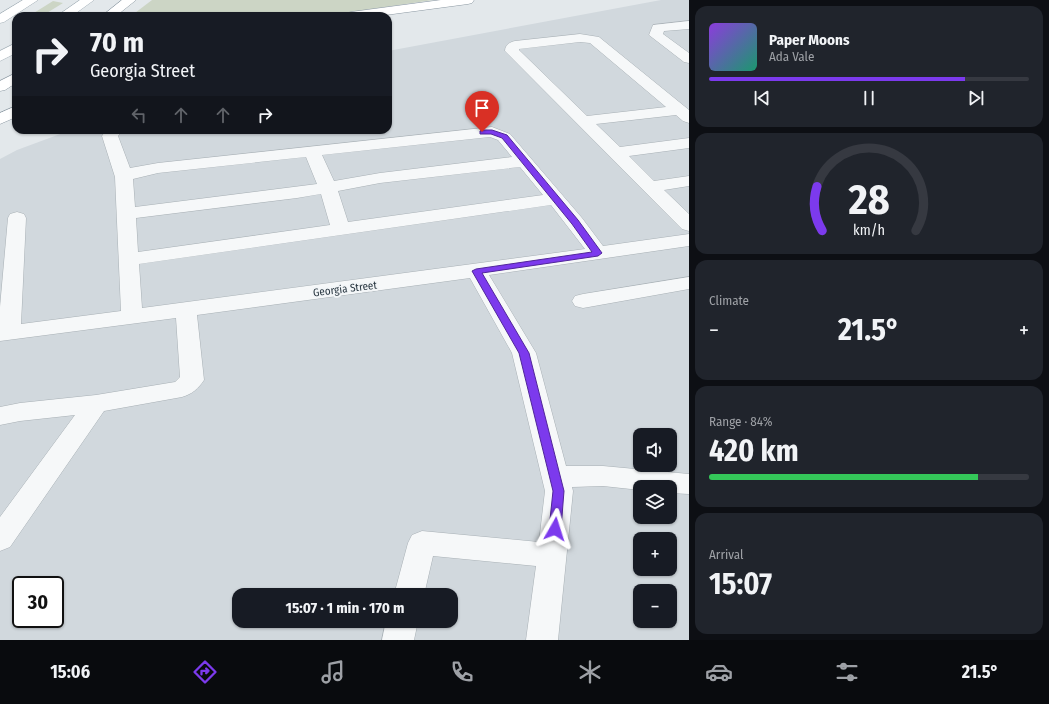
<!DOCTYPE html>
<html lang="en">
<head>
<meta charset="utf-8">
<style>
	body { margin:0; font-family:"Fira Sans Condensed",sans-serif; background:#20242c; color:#f1f3f6; height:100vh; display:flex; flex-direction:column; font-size:15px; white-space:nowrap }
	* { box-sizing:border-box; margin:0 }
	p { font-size:13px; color:#9ea1a6 }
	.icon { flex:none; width:22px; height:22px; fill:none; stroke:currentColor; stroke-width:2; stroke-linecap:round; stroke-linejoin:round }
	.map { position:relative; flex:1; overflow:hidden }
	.panel { display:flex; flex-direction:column; gap:6px; padding:6px; background:#0d0f14; width:360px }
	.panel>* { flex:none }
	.banner { position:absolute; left:12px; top:12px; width:380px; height:122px; border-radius:12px; box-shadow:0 1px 3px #0004; background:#171b24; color:#f1f3f6; overflow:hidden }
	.tools { position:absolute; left:633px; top:428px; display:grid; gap:8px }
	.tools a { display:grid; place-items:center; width:44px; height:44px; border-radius:8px; background:#171b24; box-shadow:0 1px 3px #0004; font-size:20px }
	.speed { position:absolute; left:12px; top:576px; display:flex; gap:8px; font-size:20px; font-weight:700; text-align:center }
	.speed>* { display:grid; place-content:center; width:52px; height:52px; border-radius:50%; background:#171b24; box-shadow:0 1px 3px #0004; line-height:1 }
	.speed .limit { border:2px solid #111; border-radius:6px; background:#fff; color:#111 }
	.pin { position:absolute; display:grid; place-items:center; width:34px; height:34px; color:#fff; margin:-41px -17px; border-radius:50% 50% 50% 0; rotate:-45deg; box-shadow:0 0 4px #0007 }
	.pin .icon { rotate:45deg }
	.me { position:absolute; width:44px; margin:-22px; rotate:6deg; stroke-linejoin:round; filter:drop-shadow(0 0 3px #0008) }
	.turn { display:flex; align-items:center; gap:14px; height:84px; padding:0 12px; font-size:18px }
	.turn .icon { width:52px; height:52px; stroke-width:2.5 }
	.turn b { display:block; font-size:28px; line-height:34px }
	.lanes { display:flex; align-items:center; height:38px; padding:0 12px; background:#0003; justify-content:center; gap:20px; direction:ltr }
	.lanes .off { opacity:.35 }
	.big { font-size:30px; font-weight:700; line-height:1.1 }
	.panel .card { flex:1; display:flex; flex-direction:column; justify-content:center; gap:6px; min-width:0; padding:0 14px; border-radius:12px; background:#20242c }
	.panel .dial { align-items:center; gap:0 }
	.dial svg { height:104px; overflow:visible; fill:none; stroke:#363941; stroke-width:7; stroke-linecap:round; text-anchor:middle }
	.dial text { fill:#f1f3f6; stroke:none }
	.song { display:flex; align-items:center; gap:12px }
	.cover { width:48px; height:48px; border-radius:6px; background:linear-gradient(135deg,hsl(270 70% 55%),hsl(160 70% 35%)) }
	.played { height:4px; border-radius:2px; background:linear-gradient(90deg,#7c3aed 80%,#363941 80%) }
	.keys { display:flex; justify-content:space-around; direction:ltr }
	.heat { display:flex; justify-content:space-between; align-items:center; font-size:22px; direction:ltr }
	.charge { height:6px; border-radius:3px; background:linear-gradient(90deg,#34c759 84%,#363941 0) }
	.trip { position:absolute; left:232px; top:588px; width:226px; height:40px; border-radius:12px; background:#171b24; box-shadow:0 1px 3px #0004; font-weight:700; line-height:40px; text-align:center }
	.tab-bar { display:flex; height:64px; justify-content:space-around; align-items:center; background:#090b0e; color:#9ea1a6 }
	.tab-bar .icon { width:28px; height:28px }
	.tab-bar .on { color:#7c3aed }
	.tab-bar b { font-size:18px; color:#f1f3f6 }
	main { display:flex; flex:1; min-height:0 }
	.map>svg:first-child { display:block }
</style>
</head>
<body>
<main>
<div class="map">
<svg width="689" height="640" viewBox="0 0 689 640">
	<rect width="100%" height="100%" fill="#e3e8eb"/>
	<!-- built -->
	<path fill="#d1d8dd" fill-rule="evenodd" d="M661,0H689V640H0V159L17,150L71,130H388V51ZM640,435H670V465H640ZM640,487H670V517H640ZM640,539H670V569H640ZM21,585H55V619H21ZM640,591H670V621H640ZM239,595H451V621H239Z"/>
	<!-- green -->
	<path fill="#ccd5c5" d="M152,0H433L325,16H131Z
		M53,1L63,3L42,16H29Z"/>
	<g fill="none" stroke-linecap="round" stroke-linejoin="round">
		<!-- minor casing -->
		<g stroke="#a8b0b5" stroke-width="1">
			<path id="minor" d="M689,21V29L664,31L663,34L689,53V63L684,62L649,35L653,25Z
				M580,34L599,37L689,110V123L683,121L676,115L596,124L620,147L689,138V148L629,156L654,181L689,176V186L664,190L689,214V231L682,229L505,51C505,45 510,42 515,41ZM580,42L590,43L666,107L587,116L519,50V49Z
				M492,127L510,134L582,218L603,246L689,234V246L489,275L536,353L566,466H603L689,474V494L670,493V487H640V490L603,486L572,487L573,491L558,640H526L536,566L433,556L424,595H394L408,543L412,535L422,531L539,542L545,491L512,353L470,278L197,315L204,380C198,389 192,394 182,397L104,411L10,547L0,551V517L75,415L20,421L0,425V407L20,403L96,395L175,382L180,377L176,318L0,341V307L8,218L10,214L17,212L24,214L26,218L21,324L121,311L115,177L102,136L106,130H123L118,136L130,168L158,163ZM490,137L498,140L512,157L380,173L334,181L322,155ZM306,157L317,184L135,207L133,179L158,173ZM520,167L543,195L348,222L338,191L380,183ZM321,194L330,225L138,252L136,218L297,198ZM551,205L585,249L142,308L139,264Z
				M689,277V289L583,308L575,306L572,301L575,296L583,294Z
				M386,621H418L414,640H382Z"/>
		</g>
		<!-- major casing -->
		<g stroke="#a3afb7" stroke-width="1">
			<path id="major" d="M23,0H38L4,22L0,23V14Z
				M80,0H94L72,16H57Z
				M16,43V53L0,61V51Z"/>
		</g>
		<!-- highway casing -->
		<g stroke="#8b98a2" stroke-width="1">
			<path id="highway" d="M122,0H136L116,16H102Z
				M441,0H474L472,3L468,4L378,16H345L347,13L351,12Z
				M16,73V83L5,90L0,91V81Z
				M16,106V117L0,124V113Z"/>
		</g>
		<!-- minor -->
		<use href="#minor" fill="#f6f8f9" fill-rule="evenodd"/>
		<!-- major -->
		<use href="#major" fill="#fff" fill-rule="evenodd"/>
		<!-- highway -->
		<use href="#highway" fill="#fff" fill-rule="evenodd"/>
	</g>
	<!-- route -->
	<path fill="#7c3aed" stroke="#51269a" d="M482,130H492L507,135L578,220L602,253L598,256L482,273L529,353L564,491L561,529L559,533L555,534L551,533L549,529L553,491L519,353L472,271L476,269L592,252L572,224L502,138L491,134H480V131Z"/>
	<g text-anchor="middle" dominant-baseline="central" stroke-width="4" stroke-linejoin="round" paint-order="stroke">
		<!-- street labels -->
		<g font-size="11" fill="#2b3943" stroke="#f3f6f8">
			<text transform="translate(345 289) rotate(-7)">Georgia Street</text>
		</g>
	</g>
</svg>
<div class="tools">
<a><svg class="icon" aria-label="sound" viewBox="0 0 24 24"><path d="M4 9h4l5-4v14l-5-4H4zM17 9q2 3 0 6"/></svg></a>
<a><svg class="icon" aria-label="layers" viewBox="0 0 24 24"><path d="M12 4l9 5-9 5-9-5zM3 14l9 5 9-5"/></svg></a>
<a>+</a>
<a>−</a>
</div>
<div class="speed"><div class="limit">30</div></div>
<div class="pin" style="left:482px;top:132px;background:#d93025"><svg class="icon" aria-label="arrive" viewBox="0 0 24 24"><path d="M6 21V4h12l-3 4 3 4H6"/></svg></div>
<svg class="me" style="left:555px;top:529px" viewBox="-20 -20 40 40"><path d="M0-17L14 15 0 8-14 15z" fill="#7c3aed" stroke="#fff" stroke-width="4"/></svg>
<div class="trip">15:07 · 1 min · 170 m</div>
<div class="banner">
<div class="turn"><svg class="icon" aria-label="right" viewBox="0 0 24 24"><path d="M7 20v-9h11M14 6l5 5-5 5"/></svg><div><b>70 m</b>Georgia Street</div></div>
<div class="lanes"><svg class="icon off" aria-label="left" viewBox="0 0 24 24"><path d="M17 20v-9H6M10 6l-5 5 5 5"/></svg><svg class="icon off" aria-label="ahead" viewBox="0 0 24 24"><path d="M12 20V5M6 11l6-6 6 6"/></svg><svg class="icon off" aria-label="ahead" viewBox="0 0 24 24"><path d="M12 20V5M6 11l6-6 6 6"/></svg><svg class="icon" aria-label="right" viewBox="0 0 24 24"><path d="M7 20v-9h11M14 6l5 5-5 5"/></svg></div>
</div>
</div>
<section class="panel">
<div class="card">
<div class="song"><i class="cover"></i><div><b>Paper Moons</b><p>Ada Vale</p></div></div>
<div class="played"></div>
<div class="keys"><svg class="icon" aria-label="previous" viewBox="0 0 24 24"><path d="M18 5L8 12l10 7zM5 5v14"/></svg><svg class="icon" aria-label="pause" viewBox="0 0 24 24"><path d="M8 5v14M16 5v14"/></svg><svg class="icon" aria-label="next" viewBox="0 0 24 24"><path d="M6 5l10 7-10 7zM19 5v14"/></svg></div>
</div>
<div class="card dial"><svg viewBox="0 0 100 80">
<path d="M14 69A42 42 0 1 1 86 69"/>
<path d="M14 69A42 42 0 0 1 10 35" stroke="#7c3aed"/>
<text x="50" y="56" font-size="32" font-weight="700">28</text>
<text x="50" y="72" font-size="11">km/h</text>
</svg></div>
<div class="card"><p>Climate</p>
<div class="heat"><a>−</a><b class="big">21.5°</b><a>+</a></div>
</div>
<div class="card"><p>Range · 84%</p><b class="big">420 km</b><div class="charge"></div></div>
<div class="card"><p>Arrival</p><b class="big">15:07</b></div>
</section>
</main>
<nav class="tab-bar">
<b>15:06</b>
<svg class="icon on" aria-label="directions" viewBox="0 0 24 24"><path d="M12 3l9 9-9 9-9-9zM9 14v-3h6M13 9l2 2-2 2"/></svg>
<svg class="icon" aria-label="music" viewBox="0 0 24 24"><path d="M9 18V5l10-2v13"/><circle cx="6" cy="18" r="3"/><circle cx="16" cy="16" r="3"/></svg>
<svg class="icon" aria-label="phone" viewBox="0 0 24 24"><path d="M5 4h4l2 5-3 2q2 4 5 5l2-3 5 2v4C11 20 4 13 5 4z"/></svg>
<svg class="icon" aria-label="climate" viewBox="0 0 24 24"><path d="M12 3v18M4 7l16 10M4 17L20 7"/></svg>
<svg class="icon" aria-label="car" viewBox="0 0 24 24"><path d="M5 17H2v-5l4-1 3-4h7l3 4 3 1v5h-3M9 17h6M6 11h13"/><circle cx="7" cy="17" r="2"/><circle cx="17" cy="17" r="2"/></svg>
<svg class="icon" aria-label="filters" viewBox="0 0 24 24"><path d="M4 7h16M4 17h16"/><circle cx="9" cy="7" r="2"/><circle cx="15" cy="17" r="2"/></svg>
<b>21.5°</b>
</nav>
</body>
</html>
